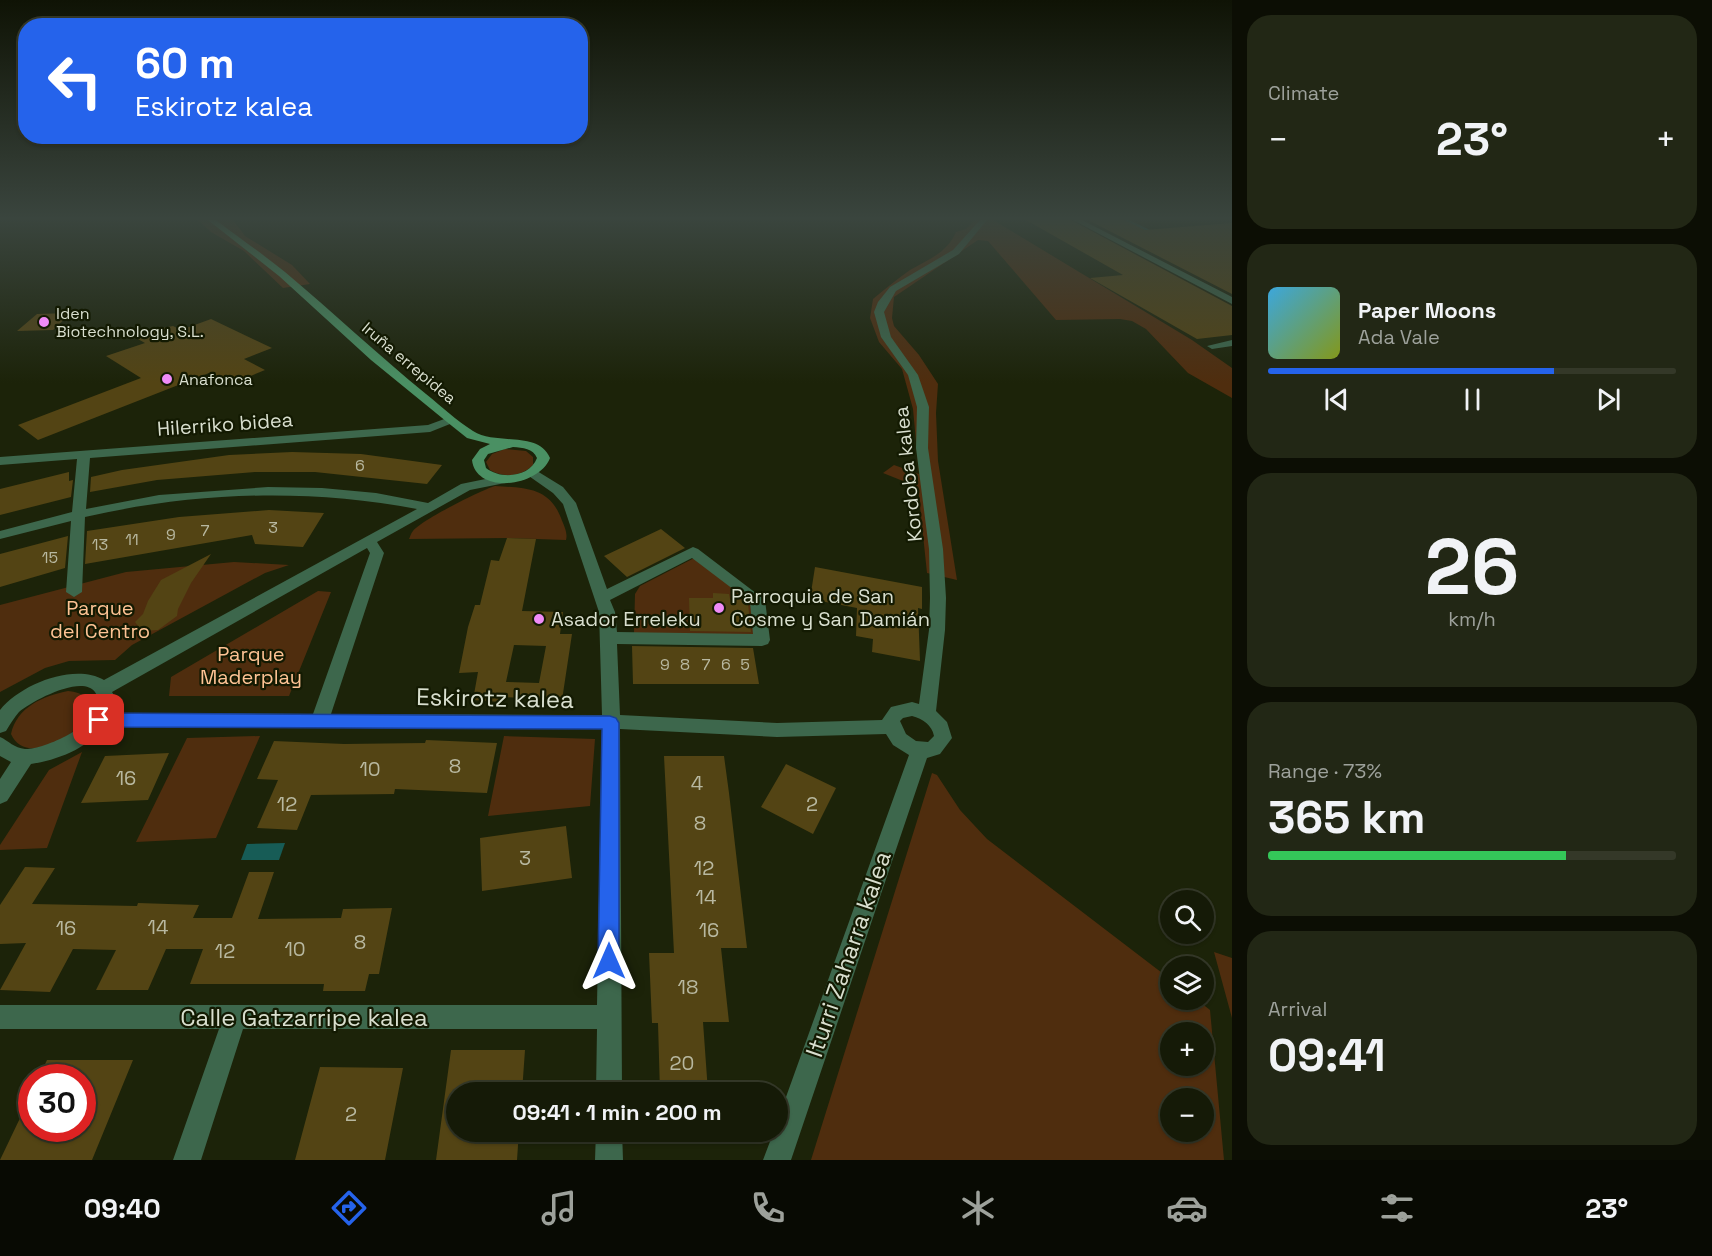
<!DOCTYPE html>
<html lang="en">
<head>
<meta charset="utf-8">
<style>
	body { margin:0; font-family:"Space Grotesk",sans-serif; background:#222715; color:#f1f3f6; height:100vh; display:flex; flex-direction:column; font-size:22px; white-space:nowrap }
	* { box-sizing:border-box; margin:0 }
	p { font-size:20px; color:#9da19b }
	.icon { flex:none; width:33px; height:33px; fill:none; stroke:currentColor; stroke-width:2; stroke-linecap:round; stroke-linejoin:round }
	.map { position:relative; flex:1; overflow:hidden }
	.panel { display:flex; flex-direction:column; gap:15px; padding:15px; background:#0c0e04; width:480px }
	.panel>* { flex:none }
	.top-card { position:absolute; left:18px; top:18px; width:570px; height:126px; border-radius:24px; box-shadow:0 2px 4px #0004,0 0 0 2px #343828; background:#2563eb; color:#fff; overflow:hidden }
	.tools { position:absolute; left:1160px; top:890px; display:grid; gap:12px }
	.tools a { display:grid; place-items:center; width:54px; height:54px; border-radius:50%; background:#151a07; box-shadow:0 2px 4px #0004,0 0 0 2px #343828; font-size:30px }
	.speed { position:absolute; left:18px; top:1064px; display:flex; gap:12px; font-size:30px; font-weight:700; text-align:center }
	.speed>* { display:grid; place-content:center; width:78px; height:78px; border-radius:50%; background:#151a07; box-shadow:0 2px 4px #0004,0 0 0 2px #343828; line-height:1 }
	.speed .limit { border:9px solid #d22; background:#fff; color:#111 }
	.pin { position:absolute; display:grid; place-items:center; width:51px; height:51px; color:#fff; margin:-26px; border-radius:12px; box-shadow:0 3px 9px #0006 }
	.me { position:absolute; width:66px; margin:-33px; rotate:0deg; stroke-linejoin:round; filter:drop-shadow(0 0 4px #0008) }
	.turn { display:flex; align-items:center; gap:21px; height:126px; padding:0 18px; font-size:27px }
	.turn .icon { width:78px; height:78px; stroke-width:2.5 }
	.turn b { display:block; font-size:42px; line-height:51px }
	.big { font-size:45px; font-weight:700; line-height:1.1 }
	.panel .card { flex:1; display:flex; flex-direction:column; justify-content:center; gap:9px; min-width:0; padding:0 21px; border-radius:24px; background:#222715 }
	.panel .dial { align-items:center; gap:0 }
	.dial b { font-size:78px; line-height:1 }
	.song { display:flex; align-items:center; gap:18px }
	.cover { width:72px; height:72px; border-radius:9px; background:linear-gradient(135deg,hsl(200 70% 55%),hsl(70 70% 35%)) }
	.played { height:6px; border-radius:3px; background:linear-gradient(90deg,#2563eb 70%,#343828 70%) }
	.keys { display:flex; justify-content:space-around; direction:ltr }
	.heat { display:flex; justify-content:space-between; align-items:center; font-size:33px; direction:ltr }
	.charge { height:9px; border-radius:4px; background:linear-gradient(90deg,#34c759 73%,#343828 0) }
	.trip { position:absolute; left:446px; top:1082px; width:342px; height:60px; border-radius:30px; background:#151a07; box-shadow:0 2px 4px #0004,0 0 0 2px #343828; font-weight:700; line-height:60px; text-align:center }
	.tab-bar { display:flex; height:96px; justify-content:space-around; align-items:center; background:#080a03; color:#9da19b }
	.tab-bar .icon { width:42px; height:42px }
	.tab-bar .active { color:#2563eb }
	.tab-bar b { font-size:27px; color:#f1f3f6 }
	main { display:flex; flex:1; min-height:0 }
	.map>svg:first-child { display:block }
</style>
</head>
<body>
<main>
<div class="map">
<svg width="1232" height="1160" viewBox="0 0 1232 1160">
	<rect width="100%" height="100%" fill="#1c2309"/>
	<!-- green -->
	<path fill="#4f2d0e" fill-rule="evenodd" d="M198,220H233L245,236L292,265L310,284L283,288L244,251L211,232Z
		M975,220H993L1192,340L1232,368V398L1188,373L1146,329L1132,321L1120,319L1056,320L988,241L978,240L894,297L892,318L894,326L919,355L938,384L936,413L938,461L957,580L927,573L918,487L883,473L894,465L919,474L913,409L902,369L879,342L870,318L873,299C885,289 897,279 910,270C929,259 947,253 956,232L966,229Z
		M505,449L526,451L533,457V465C521,477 503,478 490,470L486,462L492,454Z
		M495,486C525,488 549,487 561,518C564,526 568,533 566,540L507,538L409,539C410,537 411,533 413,531C420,521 481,490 495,486Z
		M700,555L760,598L765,636L634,633L635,594L640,586Z
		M234,562L289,565L265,573L132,645L115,660L69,661L45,668L0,692V605L126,572Z
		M318,591L331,592L289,696H169L171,677Z
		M68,691C134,698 31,781 11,734C17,707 43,696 68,691Z
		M260,736L216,838L136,842L187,738Z
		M504,736L595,739L590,806L488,816Z
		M82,752L47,848L0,850V845L49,770Z
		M932,773L937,775L960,810L987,839L1170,979V999H1196L1210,1010L1224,1160H811ZM1170,1032H1203V1065H1170ZM1170,1098H1203V1131H1170Z
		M1214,952L1232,958V1018Z"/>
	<!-- water -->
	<path fill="#175c56" d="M285,843L279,860H241L247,844Z"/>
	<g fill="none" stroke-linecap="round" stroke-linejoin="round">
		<!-- stream -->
		<path stroke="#175c56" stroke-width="3" d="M1126,220L1153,233"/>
	</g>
	<!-- building -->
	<path fill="#534414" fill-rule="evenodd" d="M1026,220H1071L1232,306V335L1197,339L1090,278L1123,275Z
		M1088,220H1124L1145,230L1232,223V294Z
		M71,313L53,330L17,331L37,314Z
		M211,319L272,348L244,359L265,370L229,385L209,373L38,440L18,425L141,378L106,356L145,343L136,338L152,330L173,326L181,330Z
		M292,452L361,454L442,465L427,484L315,472H255L157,480L90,492L91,477L122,470L229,455Z
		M69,472V481L73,480L71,497L0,515V489Z
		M269,510L324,513L303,547L255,544L252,535L85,564L87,531L179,517Z
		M661,529L685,548L627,577L604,556Z
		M68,536L65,568L0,587V554Z
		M507,538L536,539L522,611L563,612L560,634H572L562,700L502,697L501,702L473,700L478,672L459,673L468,627L475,605H480L491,560L499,561ZM514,645L546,646L539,683L506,682Z
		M211,554L191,583L178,609L177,616L158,630L142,631L135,622L143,614L148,601L161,580Z
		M815,567L922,587V609L918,608L920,661L872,652L873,639L856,636L857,608L810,599Z
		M713,593L729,594L730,599L743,600L748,603L751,632L690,631L689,598H713Z
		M632,646L753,648L759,684H633Z
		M426,740L497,743L487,793L395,789L394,794L311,795L297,830L257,828L278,780L257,779L274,741L344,744L425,743Z
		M169,753L148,800L81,803L105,756Z
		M664,756H724L729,793L747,948H721L729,1022H703L708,1092H660L658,1023H652L649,953H674Z
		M786,764L836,788L813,834L761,807Z
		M566,826L572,878L482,891L480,838Z
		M25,867L55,868L32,904L137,906L138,903L199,905L193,918H232L249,872H274L258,919L341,918L343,909L392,908L379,974H369L365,991H323L324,984H190L203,949H166L148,990H96L116,950L73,949L50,992L0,990L26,943L0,944V905Z
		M451,1050H525L522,1092H456V1131H519L517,1160H436Z
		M47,1060H133L92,1160H0L32,1093V1128H82V1077H39Z
		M320,1067L403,1068L385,1160H295Z"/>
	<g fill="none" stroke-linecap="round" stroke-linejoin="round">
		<!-- street -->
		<path fill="#3d674c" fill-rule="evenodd" d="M980,220H987L959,254L896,291L884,312L891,337L918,375L929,407L928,448L943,549L946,598L945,630L936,711L947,722L952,738L940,754L927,758L791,1160H763L774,1131H777V1122L909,755L893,745L886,734L777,737L620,729L622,1092H596L597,1029H243L201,1160H173L219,1029H0V1005H597L602,729L103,727C87,749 57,760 31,764L7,801L0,804V779L11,762L0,756V737C9,741 14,748 25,749C45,750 114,719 95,692C82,674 32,701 19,712C14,718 10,724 6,731L0,733V710C21,684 74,663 104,680L417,509C306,488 195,492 85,517L82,592L74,597L66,592L71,521L0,539V531L72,512L77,459L0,465V457L428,425L447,418H455V422L430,432L90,458L86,509L159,495L268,487L322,488L376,493L428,503L461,484L505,475L510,476L511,479L510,482L470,490L377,542L384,553L331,714L602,715L599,612L563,504L553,493L526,474L532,470L537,471L563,487L576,503L607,589L693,547L698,549L765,600L770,640L768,644L762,646L617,644L620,715L777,723L882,720L891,707L912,702L919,704L929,630L930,598L929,549L916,448L917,407L908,375L881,337L874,312L878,302L890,287L953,250ZM367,548L370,553L313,714L112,713L115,697L112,692ZM692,558L750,602L753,634L617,632L615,612L610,600ZM912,716C923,719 932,725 934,736L928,742L916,741L906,734L900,721L903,718Z
			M1073,220H1082L1232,297V304Z
			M1232,340V346L1212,349L1207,346Z
			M596,1131H622L623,1160H595Z"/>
		<!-- secondary -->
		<path fill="#4a9063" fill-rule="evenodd" d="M208,220H216C239,238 263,254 285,272C333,312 378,355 426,394C442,407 456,420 473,431C497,446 538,430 550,458C539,487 476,495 472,460L480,449L490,444L467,438L447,422L371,360L279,276ZM513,447C523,448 533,448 537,458C530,477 501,480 486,468L484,460L488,454Z"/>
	</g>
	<!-- sky -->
	<linearGradient id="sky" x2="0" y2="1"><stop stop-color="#0f1305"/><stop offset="0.57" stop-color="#3a453e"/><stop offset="1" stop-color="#3a453e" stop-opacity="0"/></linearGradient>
	<rect width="1232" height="383" fill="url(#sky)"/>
	<!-- route -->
	<path fill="#2563eb" stroke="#184099" stroke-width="1.5" d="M99,713L610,716L616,718L619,723V961L616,969L609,972L601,969L598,961L602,729L99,727L93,725L91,720L93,715Z"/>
	<!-- markers -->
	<g fill="#ef8bf6" stroke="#131a02" stroke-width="2">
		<circle cx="44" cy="322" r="6"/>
		<circle cx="167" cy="379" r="6"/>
		<circle cx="719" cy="608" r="6"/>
		<circle cx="539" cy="619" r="6"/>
	</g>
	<g text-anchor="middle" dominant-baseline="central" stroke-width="4.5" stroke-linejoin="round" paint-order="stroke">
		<!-- far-poi labels -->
		<g font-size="16" fill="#d9dfcf" stroke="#131a02" text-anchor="start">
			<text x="56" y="313">Iden<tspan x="56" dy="18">Biotechnology, S.L.</tspan></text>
			<text x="179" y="379">Anafonca</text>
		</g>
		<!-- far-street labels -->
		<g font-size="16" fill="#d9dfcf" stroke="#131a02">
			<text transform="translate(409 363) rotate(40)">Iruña errepidea</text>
		</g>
		<!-- number labels -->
		<g font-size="16" fill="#b8b8a0">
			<text x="360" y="465">6</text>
			<text x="273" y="527">3</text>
			<text x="205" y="530">7</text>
			<text x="171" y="534">9</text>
			<text x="132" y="539">11</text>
			<text x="100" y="544">13</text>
			<text x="50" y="557">15</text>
			<text x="665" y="664">9</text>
			<text x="685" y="664">8</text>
			<text x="706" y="664">7</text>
			<text x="726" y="664">6</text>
			<text x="745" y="664">5</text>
		</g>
		<!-- street labels -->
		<g font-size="20" fill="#d9dfcf" stroke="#131a02">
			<text transform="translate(225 424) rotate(-4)">Hilerriko bidea</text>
			<text transform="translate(908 474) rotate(-96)">Kordoba kalea</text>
		</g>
		<!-- poi labels -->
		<g font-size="20" fill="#d9dfcf" stroke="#131a02" text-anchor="start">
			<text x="731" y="596">Parroquia de San<tspan x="731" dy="23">Cosme y San Damián</tspan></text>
			<text x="551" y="619">Asador Erreleku</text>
		</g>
		<!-- park labels -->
		<g font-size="20" fill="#fec394" stroke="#131a02">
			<text x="100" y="608">Parque<tspan x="100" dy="23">del Centro</tspan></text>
			<text x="251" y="654">Parque<tspan x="251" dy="23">Maderplay</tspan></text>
		</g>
		<!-- near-number labels -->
		<g font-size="20" fill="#b8b8a0">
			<text x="455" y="766">8</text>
			<text x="370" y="769">10</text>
			<text x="126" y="778">16</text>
			<text x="697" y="783">4</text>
			<text x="287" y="804">12</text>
			<text x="812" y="804">2</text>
			<text x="700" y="823">8</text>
			<text x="525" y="858">3</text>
			<text x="704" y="868">12</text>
			<text x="706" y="897">14</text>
			<text x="158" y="927">14</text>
			<text x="66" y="928">16</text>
			<text x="709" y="930">16</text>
			<text x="360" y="942">8</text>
			<text x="295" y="949">10</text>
			<text x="225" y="951">12</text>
			<text x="688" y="987">18</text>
			<text x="682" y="1063">20</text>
			<text x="351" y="1114">2</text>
		</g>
		<!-- near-street labels -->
		<g font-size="24" fill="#d9dfcf" stroke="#131a02">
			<text transform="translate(495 698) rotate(1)">Eskirotz kalea</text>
			<text transform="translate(848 954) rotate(-71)">Iturri Zaharra kalea</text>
			<text x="304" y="1017">Calle Gatzarripe kalea</text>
		</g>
	</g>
</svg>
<div class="tools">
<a><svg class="icon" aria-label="search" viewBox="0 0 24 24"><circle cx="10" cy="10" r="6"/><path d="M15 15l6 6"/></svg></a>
<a><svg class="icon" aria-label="layers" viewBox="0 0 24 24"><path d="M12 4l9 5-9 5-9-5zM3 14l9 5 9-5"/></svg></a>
<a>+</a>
<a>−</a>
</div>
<div class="speed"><div class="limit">30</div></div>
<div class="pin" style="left:99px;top:720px;background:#d93025"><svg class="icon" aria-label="arrive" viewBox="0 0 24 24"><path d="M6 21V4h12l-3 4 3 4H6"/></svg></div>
<svg class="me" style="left:609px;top:961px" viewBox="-20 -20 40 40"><path d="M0-17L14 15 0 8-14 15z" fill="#2563eb" stroke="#fff" stroke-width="4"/></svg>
<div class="trip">09:41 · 1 min · 200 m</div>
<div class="top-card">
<div class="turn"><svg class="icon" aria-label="left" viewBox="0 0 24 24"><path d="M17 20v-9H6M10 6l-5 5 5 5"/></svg><div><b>60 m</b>Eskirotz kalea</div></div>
</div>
</div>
<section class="panel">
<div class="card"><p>Climate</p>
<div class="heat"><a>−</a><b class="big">23°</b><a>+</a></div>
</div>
<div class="card">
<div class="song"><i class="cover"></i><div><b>Paper Moons</b><p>Ada Vale</p></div></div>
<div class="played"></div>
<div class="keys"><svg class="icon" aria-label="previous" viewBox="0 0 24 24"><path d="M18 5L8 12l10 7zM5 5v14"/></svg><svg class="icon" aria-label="pause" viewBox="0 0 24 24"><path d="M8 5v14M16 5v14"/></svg><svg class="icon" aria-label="next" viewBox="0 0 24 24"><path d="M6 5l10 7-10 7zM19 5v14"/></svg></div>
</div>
<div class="card dial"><b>26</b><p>km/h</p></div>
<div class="card"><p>Range · 73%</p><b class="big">365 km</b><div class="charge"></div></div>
<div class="card"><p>Arrival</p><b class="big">09:41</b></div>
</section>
</main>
<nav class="tab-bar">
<b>09:40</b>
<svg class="icon active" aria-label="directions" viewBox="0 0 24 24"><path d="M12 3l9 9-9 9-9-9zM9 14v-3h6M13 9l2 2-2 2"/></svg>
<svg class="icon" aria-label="music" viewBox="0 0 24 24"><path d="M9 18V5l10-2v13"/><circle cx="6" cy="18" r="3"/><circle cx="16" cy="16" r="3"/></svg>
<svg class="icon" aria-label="phone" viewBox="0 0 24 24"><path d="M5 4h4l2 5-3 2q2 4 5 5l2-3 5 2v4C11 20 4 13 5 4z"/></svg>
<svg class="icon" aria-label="climate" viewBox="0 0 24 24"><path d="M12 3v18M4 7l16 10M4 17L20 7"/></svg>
<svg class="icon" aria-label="car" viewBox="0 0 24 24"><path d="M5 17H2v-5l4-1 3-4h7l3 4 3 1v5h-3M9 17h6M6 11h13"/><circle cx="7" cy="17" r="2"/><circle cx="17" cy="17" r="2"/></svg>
<svg class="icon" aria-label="filters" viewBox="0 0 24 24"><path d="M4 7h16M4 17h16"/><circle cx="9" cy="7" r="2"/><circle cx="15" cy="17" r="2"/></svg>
<b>23°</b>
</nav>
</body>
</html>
